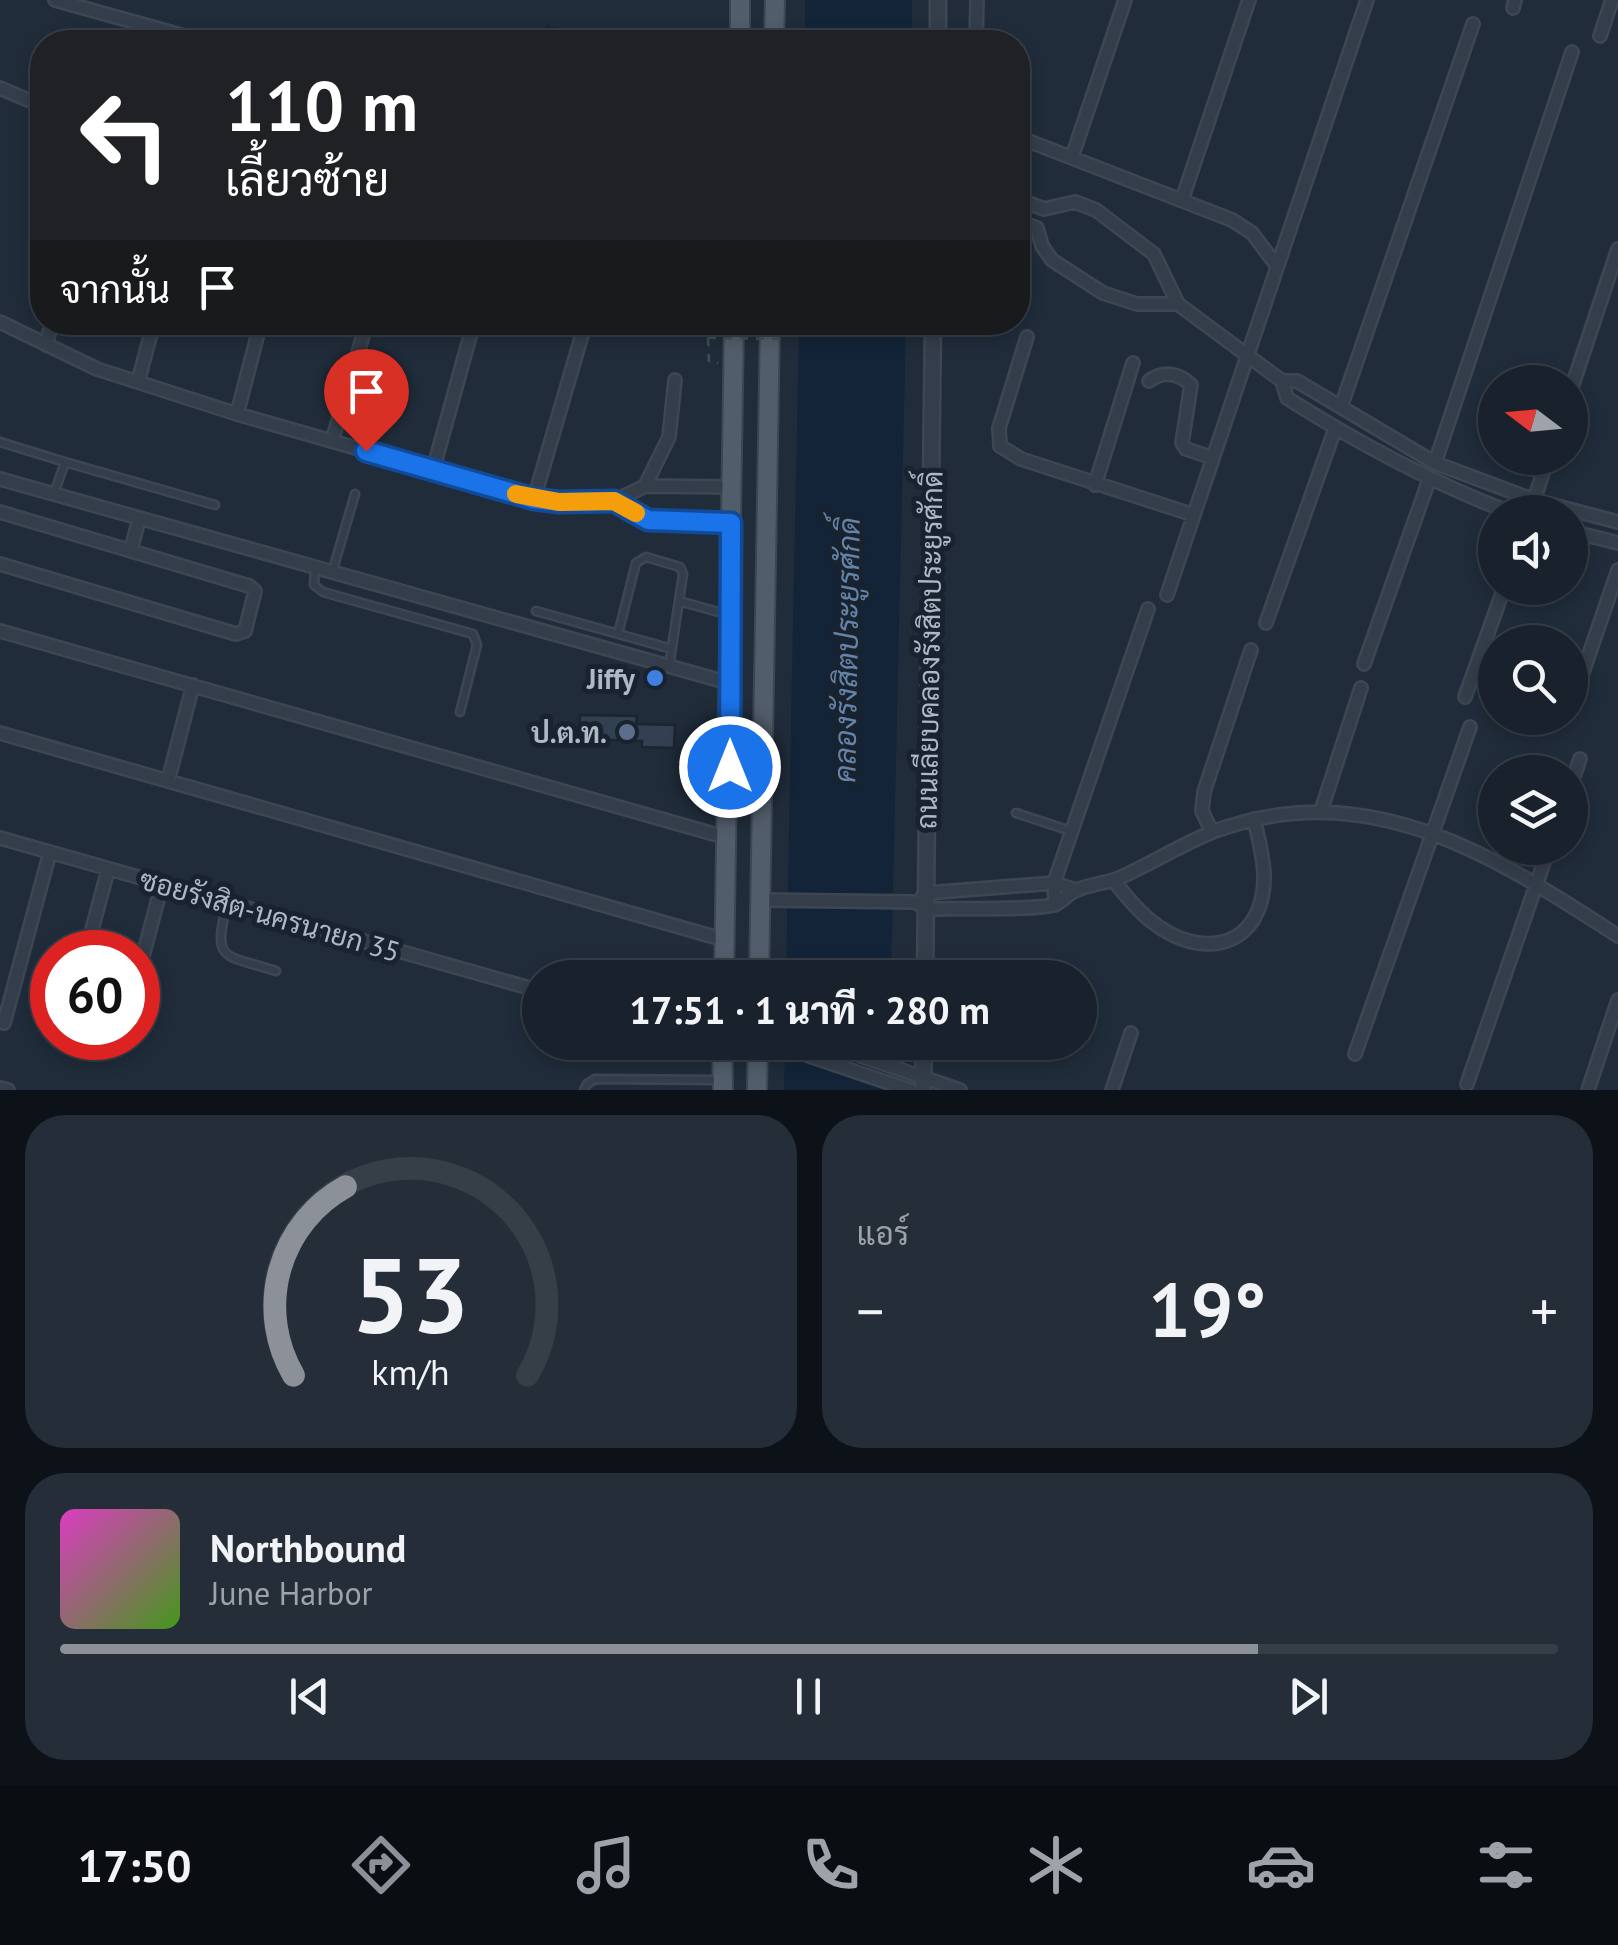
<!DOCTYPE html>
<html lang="th">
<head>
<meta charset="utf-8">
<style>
	body { margin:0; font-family:"PT Sans",Sarabun,sans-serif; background:#252e38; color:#f1f3f6; height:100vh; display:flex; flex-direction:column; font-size:38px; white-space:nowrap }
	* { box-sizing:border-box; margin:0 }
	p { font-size:32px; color:#9fa3a9 }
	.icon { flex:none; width:55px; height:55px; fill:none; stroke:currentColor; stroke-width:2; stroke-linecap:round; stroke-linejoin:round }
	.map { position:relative; height:1090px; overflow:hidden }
	.drawer { display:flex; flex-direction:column; gap:25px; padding:25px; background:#0d1218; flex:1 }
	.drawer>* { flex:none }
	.hud { position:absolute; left:30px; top:30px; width:1000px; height:305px; border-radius:40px; box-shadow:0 5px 15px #0003,0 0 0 2px #363e48; background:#202124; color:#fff; overflow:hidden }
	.needle { width:65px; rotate:286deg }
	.fabs { position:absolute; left:1478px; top:365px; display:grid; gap:20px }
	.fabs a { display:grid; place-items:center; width:110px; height:110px; border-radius:50%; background:#18212c; box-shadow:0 5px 15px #0003,0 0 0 2px #363e48; font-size:50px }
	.speed { position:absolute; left:30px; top:930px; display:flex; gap:20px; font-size:50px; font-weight:700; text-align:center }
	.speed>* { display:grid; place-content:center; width:130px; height:130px; border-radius:50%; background:#18212c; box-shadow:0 5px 15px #0003,0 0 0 2px #363e48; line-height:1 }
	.speed .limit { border:15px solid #d22; background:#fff; color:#111 }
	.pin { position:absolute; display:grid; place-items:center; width:85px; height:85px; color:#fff; margin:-102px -42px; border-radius:50% 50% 50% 0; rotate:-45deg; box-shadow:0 0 10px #0007 }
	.pin .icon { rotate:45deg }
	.me { position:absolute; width:110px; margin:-55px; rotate:0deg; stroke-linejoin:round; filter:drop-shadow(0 0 8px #0008) }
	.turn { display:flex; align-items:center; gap:35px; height:210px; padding:0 30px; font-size:45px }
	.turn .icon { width:130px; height:130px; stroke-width:2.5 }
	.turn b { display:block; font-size:70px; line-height:85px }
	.then { display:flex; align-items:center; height:95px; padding:0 30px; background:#0003; gap:20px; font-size:38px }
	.big { font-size:75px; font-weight:800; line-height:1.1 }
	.drawer .widget { flex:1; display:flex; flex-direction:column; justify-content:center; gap:15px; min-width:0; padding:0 35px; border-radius:40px; background:#252e38 }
	.drawer .dial { align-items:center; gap:0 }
	.dial svg { height:260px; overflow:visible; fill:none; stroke:#363e48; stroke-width:7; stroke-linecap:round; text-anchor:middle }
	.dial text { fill:#f1f3f6; stroke:none }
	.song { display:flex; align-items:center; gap:30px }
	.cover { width:120px; height:120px; border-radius:15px; background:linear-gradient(135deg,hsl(310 70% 55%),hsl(100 70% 35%)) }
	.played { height:10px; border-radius:5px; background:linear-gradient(90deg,#8c9099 80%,#363e48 80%) }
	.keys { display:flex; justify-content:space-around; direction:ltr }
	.heat { display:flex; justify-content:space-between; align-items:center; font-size:55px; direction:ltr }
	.drawer .tiles { flex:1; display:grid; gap:25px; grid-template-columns:1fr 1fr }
	.widget:last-child { grid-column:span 2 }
	.trip { position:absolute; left:522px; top:960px; width:575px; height:100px; border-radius:50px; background:#18212c; box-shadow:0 5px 15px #0003,0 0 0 2px #363e48; font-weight:800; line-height:100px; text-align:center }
	.dock { display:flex; height:160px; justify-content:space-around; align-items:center; background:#0a0d12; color:#9fa3a9 }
	.dock .icon { width:70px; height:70px }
	.dock .on { color:#8c9099 }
	.dock b { font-size:45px; color:#f1f3f6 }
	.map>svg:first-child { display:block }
</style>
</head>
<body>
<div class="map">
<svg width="1618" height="1090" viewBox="0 0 1618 1090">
	<rect width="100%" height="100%" fill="#202c3a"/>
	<!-- water -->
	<path fill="#132438" d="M805,0H912V42H805Z
		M799,323H906L891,977L786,978Z
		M785,1043H890L889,1090H784Z"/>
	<!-- building -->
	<path fill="#324051" stroke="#1b2531" stroke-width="2.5" d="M547,26L595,39L594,42H543Z
		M580,715L637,716L636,724L675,725L674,748L642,747V741L579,739Z"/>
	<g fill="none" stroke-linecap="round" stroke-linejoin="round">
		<!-- service casing -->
		<g stroke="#3d4754" stroke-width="11">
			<path id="service" d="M0,442L65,462
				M54,494L65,462L215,505
				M315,569L314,585L323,592L473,634L477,645L460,712
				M332,573L355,494
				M679,601L729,615
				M536,611L672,649
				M618,634L636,563L646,557L680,567L683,574L669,667
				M1016,813L1071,831
				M227,904C212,963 224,954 276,971
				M584,1090L587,1084L595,1079L722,1080"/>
		</g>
		<!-- minor casing -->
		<g stroke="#3d4754" stroke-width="16">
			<path id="minor" d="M55,0L206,42
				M1513,8L1515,0
				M1600,36L1612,0
				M976,42L977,0
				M0,88L42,106
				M1018,137L1232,220L1252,233L1277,266
				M1072,157L1125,0
				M1018,199L1044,209L1075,202L1096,210L1154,254L1178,304L1282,381L1287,398C1358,443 1430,482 1509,512
				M1182,200L1249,0
				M1018,221L1037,228L1042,246L1052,260L1103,293L1137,304H1178
				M0,322L97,369L237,414L534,499L559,502L614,501L645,486L732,487
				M1027,337L999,428L1000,446L1021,459L1194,515
				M46,345L52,322
				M1149,381C1163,370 1179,373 1191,385L1182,443L1186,449L1213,458
				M1282,381H1297L1435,463L1534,500L1618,522
				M138,382L154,322
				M1570,393L1618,249
				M1341,407L1473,24
				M237,414L261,322
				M332,441L367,322
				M1435,463L1572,52
				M433,470L474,322
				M0,479L729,683
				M1095,485L1133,363
				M645,486L669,437L675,380
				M534,499L584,328
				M1534,500L1548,458
				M614,501L648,520L731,523
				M0,512L249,586L255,591L245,631L236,634L0,564
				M1570,531L1618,543
				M131,550L139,519
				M1167,595L1367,0
				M1266,623L1335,429
				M0,631L728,838
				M1364,664L1429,480
				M1465,697L1504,588
				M1570,710L1618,570
				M0,733L725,940
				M168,781L193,685
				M1570,787L1580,759
				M1321,811L1361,688
				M1212,832L1202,811L1204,792L1251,650
				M0,838L540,991
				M1114,881C1125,895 1137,910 1151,921C1203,963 1266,947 1264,873C1263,855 1258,837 1254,819
				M923,896L927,893L1054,883L1076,890
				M759,900L915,902L927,909C951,908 1039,911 1056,904C1063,901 1068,894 1075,891C1088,884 1105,884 1119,878C1151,864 1182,844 1215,831C1369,775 1493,855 1618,936
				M1055,905L1054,883L1148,609
				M86,952L108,870
				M138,975L162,884
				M4,1023L50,852
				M63,1041L64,1038
				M768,1042L910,1090
				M820,1042L960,1090
				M118,1048L121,1038
				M1355,1054L1470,727
				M1467,1084L1549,848
				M0,1088L8,1090
				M1112,1090L1131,1033
				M1588,1090L1618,1000"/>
		</g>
		<!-- tertiary casing -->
		<g stroke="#3d4754" stroke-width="19">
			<path id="tertiary" d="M938,42V0
				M925,978L933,322
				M923,1090L924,1042"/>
		</g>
		<!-- primary casing -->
		<g stroke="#3d4754" stroke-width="22">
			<path id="primary" d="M740,42V0
				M774,42L775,0
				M724,978L734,322
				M759,978L770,322
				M722,1042L723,1090
				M757,1090L758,1042"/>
		</g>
		<!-- path -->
		<path stroke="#3b5253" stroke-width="2.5" stroke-dasharray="8 8" stroke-linecap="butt" d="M708,338L709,362L718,363"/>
		<!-- service -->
		<use href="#service" stroke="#343e4a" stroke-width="6"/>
		<!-- minor -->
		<use href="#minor" stroke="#343e4a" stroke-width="11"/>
		<!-- tertiary -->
		<use href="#tertiary" stroke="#343e4a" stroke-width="14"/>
		<!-- primary -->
		<use href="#primary" stroke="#515d6a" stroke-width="18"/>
		<!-- path-bridge -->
		<path stroke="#3b5253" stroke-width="2.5" stroke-dasharray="8 8" stroke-linecap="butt" d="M708,338L782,339"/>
	</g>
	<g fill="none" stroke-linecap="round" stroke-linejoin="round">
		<!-- route casing -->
		<g stroke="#114b97" stroke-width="25">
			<path id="route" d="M366,451L534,499L559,502L614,501L648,520L731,523L730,767"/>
		</g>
		<!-- route -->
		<use href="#route" stroke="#1a73e8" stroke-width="18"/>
		<!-- slow -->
		<path stroke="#f59e0b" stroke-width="18" d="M516,494L559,502L614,501L636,513"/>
	</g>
	<!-- markers -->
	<circle fill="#3f7fe0" stroke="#19232f" stroke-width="4" cx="655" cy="678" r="10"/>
	<circle fill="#5c6f8a" stroke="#19232f" stroke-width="4" cx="627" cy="732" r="10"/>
	<g text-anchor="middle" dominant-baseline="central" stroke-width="10" stroke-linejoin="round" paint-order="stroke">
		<!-- street labels -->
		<g font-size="28" fill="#aeb9c7" stroke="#19232f">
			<text transform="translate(929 650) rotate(-89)">ถนนเลียบคลองรังสิตประยูรศักดิ์</text>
			<text transform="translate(270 915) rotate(16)">ซอยรังสิต-นครนายก 35</text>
		</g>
		<!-- poi labels -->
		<g font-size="28" font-weight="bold" fill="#aeb9c7" stroke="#19232f" text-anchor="end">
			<text x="635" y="678">Jiffy</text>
			<text x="607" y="732">ป.ต.ท.</text>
		</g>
		<!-- water labels -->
		<g font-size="30" font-style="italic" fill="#6584a8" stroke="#19232f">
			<text transform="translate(846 650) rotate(-89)">คลองรังสิตประยูรศักดิ์</text>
		</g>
	</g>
</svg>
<div class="fabs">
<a><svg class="needle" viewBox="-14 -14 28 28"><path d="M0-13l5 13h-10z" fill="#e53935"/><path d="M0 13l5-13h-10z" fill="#9fa3a9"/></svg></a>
<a><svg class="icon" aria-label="sound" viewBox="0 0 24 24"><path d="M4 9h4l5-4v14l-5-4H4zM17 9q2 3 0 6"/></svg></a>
<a><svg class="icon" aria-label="search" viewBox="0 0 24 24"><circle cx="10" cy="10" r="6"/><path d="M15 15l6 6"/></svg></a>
<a><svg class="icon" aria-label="layers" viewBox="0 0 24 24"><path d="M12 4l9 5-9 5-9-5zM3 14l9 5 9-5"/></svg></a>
</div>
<div class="speed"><div class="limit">60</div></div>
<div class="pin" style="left:366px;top:451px;background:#d93025"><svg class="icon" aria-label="arrive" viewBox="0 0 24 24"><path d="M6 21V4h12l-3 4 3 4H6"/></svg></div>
<svg class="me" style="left:730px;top:767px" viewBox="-20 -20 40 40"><circle r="17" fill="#1a73e8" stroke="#fff" stroke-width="3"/><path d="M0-11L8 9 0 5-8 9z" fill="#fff"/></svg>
<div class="trip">17:51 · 1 นาที · 280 m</div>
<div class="hud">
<div class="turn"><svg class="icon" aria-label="left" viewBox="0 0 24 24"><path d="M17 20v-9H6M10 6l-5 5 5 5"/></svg><div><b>110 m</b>เลี้ยวซ้าย</div></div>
<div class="then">จากนั้น<svg class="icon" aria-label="arrive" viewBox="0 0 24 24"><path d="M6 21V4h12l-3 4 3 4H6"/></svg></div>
</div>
</div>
<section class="drawer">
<div class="tiles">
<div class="widget dial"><svg viewBox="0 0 100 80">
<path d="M14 69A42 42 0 1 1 86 69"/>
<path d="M14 69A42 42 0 0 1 30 11" stroke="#8c9099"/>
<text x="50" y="56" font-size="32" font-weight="700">53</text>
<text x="50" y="72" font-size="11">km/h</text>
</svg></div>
<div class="widget"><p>แอร์</p>
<div class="heat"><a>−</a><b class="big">19°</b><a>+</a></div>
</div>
<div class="widget">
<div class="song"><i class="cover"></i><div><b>Northbound</b><p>June Harbor</p></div></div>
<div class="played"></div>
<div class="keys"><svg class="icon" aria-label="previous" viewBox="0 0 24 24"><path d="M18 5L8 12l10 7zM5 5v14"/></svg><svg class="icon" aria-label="pause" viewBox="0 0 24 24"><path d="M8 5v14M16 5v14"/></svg><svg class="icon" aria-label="next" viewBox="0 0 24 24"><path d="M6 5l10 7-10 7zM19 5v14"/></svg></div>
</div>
</div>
</section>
<nav class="dock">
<b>17:50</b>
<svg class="icon on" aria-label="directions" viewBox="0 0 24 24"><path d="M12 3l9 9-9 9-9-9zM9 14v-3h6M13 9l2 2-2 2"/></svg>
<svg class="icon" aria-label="music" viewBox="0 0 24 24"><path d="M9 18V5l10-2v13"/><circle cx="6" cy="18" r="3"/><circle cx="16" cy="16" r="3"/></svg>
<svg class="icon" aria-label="phone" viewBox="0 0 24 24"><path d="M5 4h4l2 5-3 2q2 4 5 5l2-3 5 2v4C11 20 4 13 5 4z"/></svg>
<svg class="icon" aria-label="climate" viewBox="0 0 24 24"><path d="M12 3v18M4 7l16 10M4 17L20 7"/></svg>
<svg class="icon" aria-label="car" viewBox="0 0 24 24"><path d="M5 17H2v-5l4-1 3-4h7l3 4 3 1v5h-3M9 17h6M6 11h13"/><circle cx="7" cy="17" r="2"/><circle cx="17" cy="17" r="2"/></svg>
<svg class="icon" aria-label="filters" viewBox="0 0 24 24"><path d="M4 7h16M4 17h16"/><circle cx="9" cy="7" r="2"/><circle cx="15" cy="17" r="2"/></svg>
</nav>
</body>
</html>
